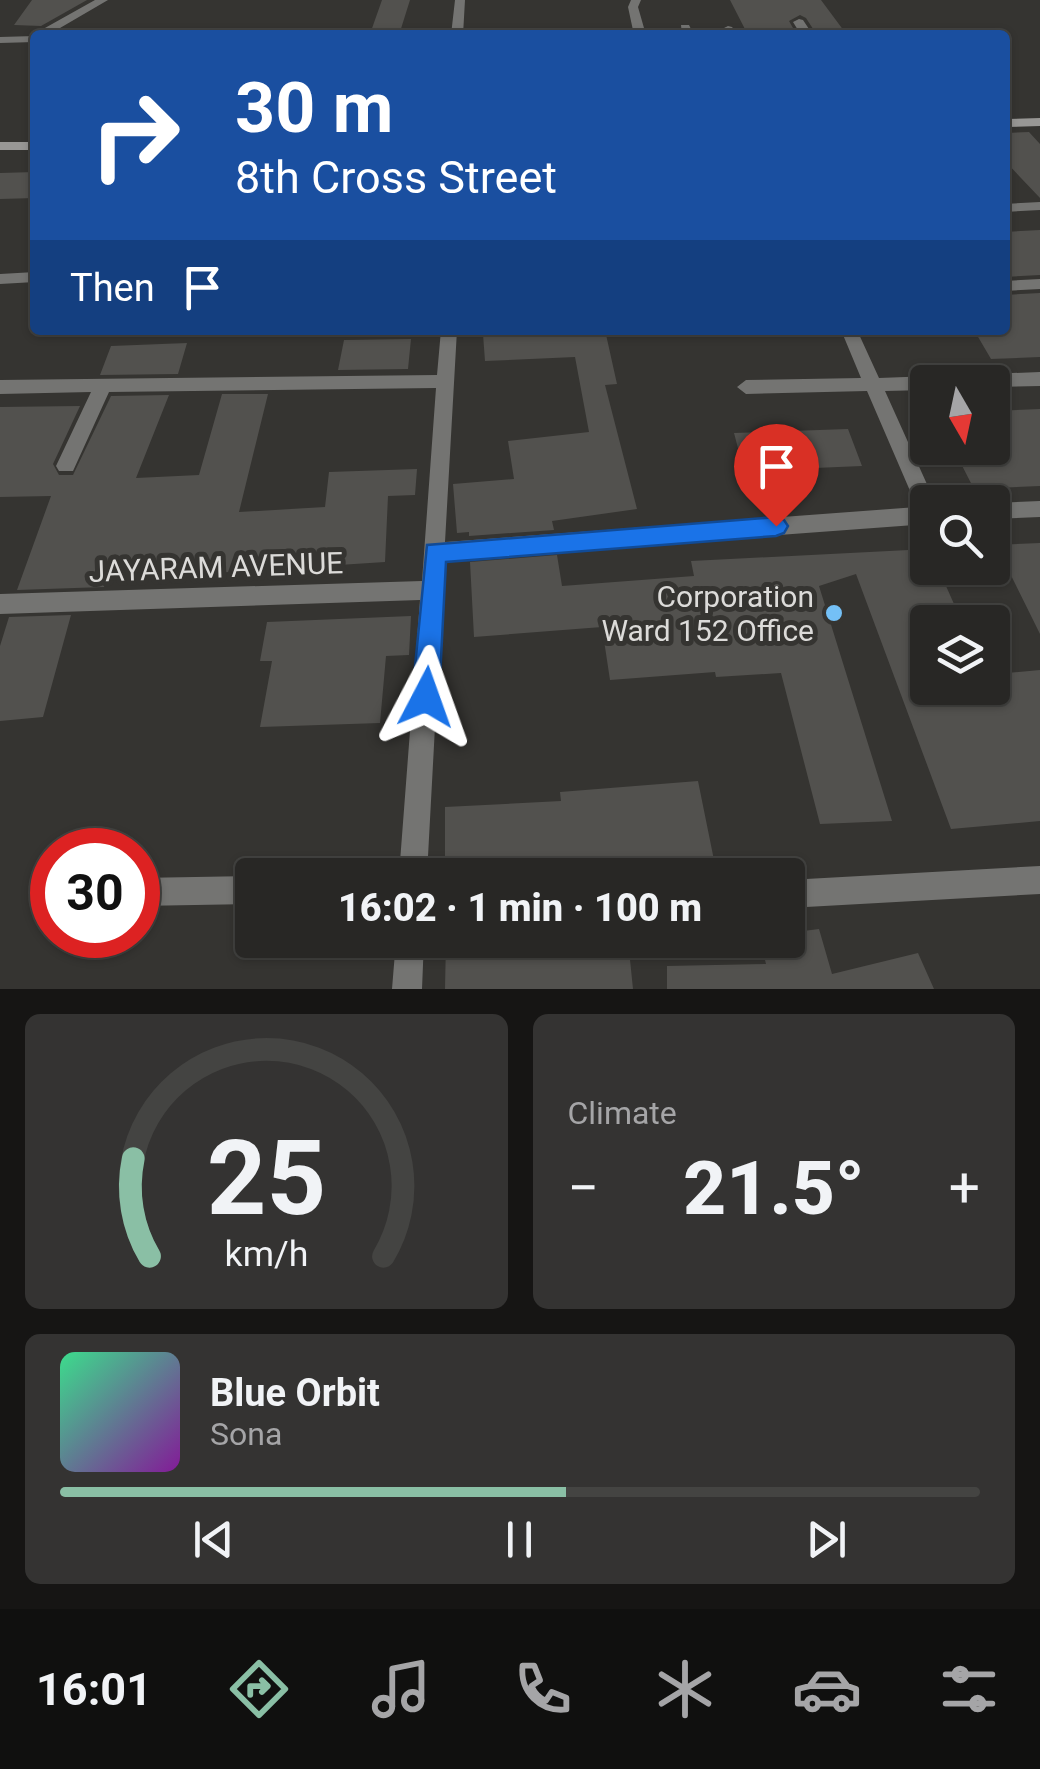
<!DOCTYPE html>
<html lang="en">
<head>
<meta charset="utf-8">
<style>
	body { margin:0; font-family:Roboto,sans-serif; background:#343332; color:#f1f3f6; height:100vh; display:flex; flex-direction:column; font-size:38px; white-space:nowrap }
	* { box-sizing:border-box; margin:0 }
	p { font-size:32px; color:#a5a5a7 }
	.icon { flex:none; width:55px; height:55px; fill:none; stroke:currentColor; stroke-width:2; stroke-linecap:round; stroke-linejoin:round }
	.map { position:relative; height:989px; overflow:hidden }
	.details { display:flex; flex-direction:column; gap:25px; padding:25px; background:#161514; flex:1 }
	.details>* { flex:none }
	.guide { position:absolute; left:30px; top:30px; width:980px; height:305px; border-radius:10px; box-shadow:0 2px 8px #0004,0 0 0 2px #444442; background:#1a4fa0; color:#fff; overflow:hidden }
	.needle { width:65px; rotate:171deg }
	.tools { position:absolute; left:910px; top:365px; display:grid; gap:20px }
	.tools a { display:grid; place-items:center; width:100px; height:100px; border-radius:10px; background:#282725; box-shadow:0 2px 8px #0004,0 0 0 2px #444442; font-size:50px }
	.speed { position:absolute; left:30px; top:828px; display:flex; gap:20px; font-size:50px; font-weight:700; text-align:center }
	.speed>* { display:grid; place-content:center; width:130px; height:130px; border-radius:50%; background:#282725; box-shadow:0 2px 8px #0004,0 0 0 2px #444442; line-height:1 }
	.speed .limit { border:15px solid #d22; background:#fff; color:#111 }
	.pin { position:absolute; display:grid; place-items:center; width:85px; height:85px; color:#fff; margin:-102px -42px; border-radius:50% 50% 50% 0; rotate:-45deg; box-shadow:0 0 10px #0007 }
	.pin .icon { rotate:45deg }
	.me { position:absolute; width:110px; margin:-55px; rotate:4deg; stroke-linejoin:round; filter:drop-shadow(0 0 8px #0008) }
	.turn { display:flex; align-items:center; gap:35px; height:210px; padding:0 40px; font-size:45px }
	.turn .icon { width:130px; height:130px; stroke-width:2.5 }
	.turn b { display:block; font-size:70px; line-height:85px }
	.then { display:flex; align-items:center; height:95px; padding:0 40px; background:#0003; gap:20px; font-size:38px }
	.big { font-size:75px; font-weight:800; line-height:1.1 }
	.details .card { flex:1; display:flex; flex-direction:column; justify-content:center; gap:15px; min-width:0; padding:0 35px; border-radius:15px; background:#343332 }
	.details .dial { align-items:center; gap:0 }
	.dial svg { height:260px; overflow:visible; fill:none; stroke:#444442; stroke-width:7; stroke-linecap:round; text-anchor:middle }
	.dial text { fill:#f1f3f6; stroke:none }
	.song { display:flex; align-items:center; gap:30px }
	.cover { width:120px; height:120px; border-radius:15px; background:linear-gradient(135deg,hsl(150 70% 55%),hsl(290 70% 35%)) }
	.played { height:10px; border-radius:5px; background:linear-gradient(90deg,#8abfa5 55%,#444442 55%) }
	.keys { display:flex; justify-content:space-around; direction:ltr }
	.heat { display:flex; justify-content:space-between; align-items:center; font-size:55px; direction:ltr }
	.details .tiles { flex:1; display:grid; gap:25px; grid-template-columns:1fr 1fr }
	.card:last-child { grid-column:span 2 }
	.trip { position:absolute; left:235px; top:858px; width:570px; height:100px; border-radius:10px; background:#282725; box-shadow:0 2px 8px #0004,0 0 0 2px #444442; font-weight:800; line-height:100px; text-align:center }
	.dock { display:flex; height:160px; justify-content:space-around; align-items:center; background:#10100f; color:#a5a5a7 }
	.dock .icon { width:70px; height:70px }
	.dock .selected { color:#8abfa5 }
	.dock b { font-size:45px; color:#f1f3f6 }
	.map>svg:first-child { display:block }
</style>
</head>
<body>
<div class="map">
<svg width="1040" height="989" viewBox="0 0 1040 989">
	<rect width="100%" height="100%" fill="#353431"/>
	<!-- building -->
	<path fill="#52514e" d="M32,0H87L41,26L14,25Z
		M382,0H410L399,35L370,34Z
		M730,0H821L847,35H817L806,18L800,15L789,21L797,35H748Z
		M1029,132L1040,144V198L1005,161V133Z
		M35,172V198L0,199V173Z
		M1040,230V275L1005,277V232Z
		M1040,293V357L991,359L974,330H1005V295Z
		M605,330L617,384L605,385L637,509L552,521L554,530L469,536V532L457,533L453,484L514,479L508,441L589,432L575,357L485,361L483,334Z
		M411,339L408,369L338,370L344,340Z
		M187,343L178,374L100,375L111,346Z
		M222,394H268L239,512L325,507L329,472L417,469L415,495L388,496L385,562L106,580L104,587L17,590L51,496L0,497V407L80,406L53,464L59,475H73L111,396L169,395L136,478L199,475Z
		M1040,409V486L974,489L953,448H992V411Z
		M848,429L862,466L744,471L734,433Z
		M1040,543V634L996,545Z
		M928,549V568H938L962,622H928V688H1003L996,674L1040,670V821L951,829L856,574L819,586L892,821L820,824L781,673L716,677L715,672L610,680L602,627L474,637L470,562L557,555L562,586L694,576L691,561Z
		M71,615L43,717L0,721V646L9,617Z
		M411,616L409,655L386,656L380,723L260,727L272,661H260L267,622Z
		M698,781L715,865L568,875L567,856L445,862V807L561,801L560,792Z
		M819,929L832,974L918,953L934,989H667V966L766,964L760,940H788V933Z
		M446,940H628L633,989H445Z"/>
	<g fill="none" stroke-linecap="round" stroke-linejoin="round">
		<!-- service -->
		<path fill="#747472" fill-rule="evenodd" d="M1040,202V210L1005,212V204Z"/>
		<!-- minor -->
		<path fill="#747472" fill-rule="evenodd" d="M95,0H108L48,35H35V42L0,43V37L35,36L36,33Z
			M455,0H465L463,35H451Z
			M631,0H641L638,7L646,35H634L628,7Z
			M799,19L803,20L813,35H801L793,22Z
			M681,25H689L694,35H682Z
			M728,26L732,27L738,35H726L722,29Z
			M35,272V282L0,284V274Z
			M1040,279V289L1005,291V281Z
			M441,330H457L445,542L917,507L867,391L746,394L737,387L746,380L861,378L841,330H857L879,378L1040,372V386L992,387V382H928V390L885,391L935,502H928V524L444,560L427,875H399L420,600L0,614V594L422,581L436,388L109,392L73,471H59L56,466L91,392L0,394V380L437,375Z
			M1040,501V517L992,519V503Z
			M1040,866V894L788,908V880Z
			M252,876V904L138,906V878Z
			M52,879V907L34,904L30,894L34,884Z
			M396,940H424L422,989H392Z"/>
		<!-- secondary -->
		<path fill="#989795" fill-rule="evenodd" d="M1040,118V126L1005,127V119Z
			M0,142H35V150H0Z"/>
	</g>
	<!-- route -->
	<path fill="#1a73e8" stroke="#114b97" stroke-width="2.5" d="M776,517L784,520L788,526L784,533L776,536L446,562L439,697L435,706L426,710L416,706L412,697L427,545Z"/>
	<!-- markers -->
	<circle fill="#74c0f6" stroke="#353431" stroke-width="4" cx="834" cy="613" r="10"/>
	<g text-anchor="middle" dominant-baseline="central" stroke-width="10" stroke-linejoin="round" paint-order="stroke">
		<!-- street labels -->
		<g font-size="30" fill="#dcdbd9" stroke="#353431">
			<text transform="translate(216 567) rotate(-2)">JAYARAM AVENUE</text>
		</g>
		<!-- poi labels -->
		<g font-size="30" fill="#dcdbd9" stroke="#353431" text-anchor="end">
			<text x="814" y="596">Corporation<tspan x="814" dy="34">Ward 152 Office</tspan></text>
		</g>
	</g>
</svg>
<div class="tools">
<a><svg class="needle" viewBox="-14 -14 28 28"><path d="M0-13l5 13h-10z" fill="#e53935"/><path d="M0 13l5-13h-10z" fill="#a5a5a7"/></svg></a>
<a><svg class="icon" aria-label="search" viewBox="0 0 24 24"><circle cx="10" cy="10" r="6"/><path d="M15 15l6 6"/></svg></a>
<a><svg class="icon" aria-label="layers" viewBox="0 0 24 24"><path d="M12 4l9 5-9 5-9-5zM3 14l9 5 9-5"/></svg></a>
</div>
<div class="speed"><div class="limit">30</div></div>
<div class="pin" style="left:776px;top:526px;background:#d93025"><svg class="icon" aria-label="arrive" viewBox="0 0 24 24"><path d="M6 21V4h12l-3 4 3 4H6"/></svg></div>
<svg class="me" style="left:426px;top:697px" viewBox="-20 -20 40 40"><path d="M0-17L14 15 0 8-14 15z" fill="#1a73e8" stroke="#fff" stroke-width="4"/></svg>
<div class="trip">16:02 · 1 min · 100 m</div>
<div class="guide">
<div class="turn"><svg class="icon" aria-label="right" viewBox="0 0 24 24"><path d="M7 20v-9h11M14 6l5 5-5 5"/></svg><div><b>30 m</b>8th Cross Street</div></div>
<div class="then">Then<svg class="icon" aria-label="arrive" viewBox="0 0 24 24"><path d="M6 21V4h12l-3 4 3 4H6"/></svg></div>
</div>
</div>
<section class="details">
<div class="tiles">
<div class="card dial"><svg viewBox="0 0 100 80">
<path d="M14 69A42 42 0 1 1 86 69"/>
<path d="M14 69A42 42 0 0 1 9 39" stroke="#8abfa5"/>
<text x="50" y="56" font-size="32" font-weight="700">25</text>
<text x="50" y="72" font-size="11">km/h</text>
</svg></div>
<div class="card"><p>Climate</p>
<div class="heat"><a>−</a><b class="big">21.5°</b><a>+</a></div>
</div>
<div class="card">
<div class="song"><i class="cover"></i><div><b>Blue Orbit</b><p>Sona</p></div></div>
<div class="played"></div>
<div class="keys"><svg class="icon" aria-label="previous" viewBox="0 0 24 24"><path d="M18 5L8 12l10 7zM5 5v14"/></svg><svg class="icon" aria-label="pause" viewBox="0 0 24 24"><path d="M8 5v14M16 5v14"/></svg><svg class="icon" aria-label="next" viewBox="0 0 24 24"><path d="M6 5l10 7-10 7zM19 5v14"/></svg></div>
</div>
</div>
</section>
<nav class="dock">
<b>16:01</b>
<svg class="icon selected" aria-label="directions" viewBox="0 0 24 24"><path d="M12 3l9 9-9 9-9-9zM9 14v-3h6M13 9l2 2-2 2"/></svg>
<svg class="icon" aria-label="music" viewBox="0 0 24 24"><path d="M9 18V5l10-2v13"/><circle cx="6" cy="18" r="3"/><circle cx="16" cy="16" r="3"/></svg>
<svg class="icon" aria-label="phone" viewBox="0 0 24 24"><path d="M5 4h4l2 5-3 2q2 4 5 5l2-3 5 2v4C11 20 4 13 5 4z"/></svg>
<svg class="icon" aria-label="climate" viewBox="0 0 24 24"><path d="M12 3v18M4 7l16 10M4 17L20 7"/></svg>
<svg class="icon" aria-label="car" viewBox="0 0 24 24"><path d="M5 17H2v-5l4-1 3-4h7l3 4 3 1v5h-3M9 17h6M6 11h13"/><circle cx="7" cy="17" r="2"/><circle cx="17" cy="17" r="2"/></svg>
<svg class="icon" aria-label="filters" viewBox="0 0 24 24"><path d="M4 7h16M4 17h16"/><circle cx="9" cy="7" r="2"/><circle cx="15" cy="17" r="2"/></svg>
</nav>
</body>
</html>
